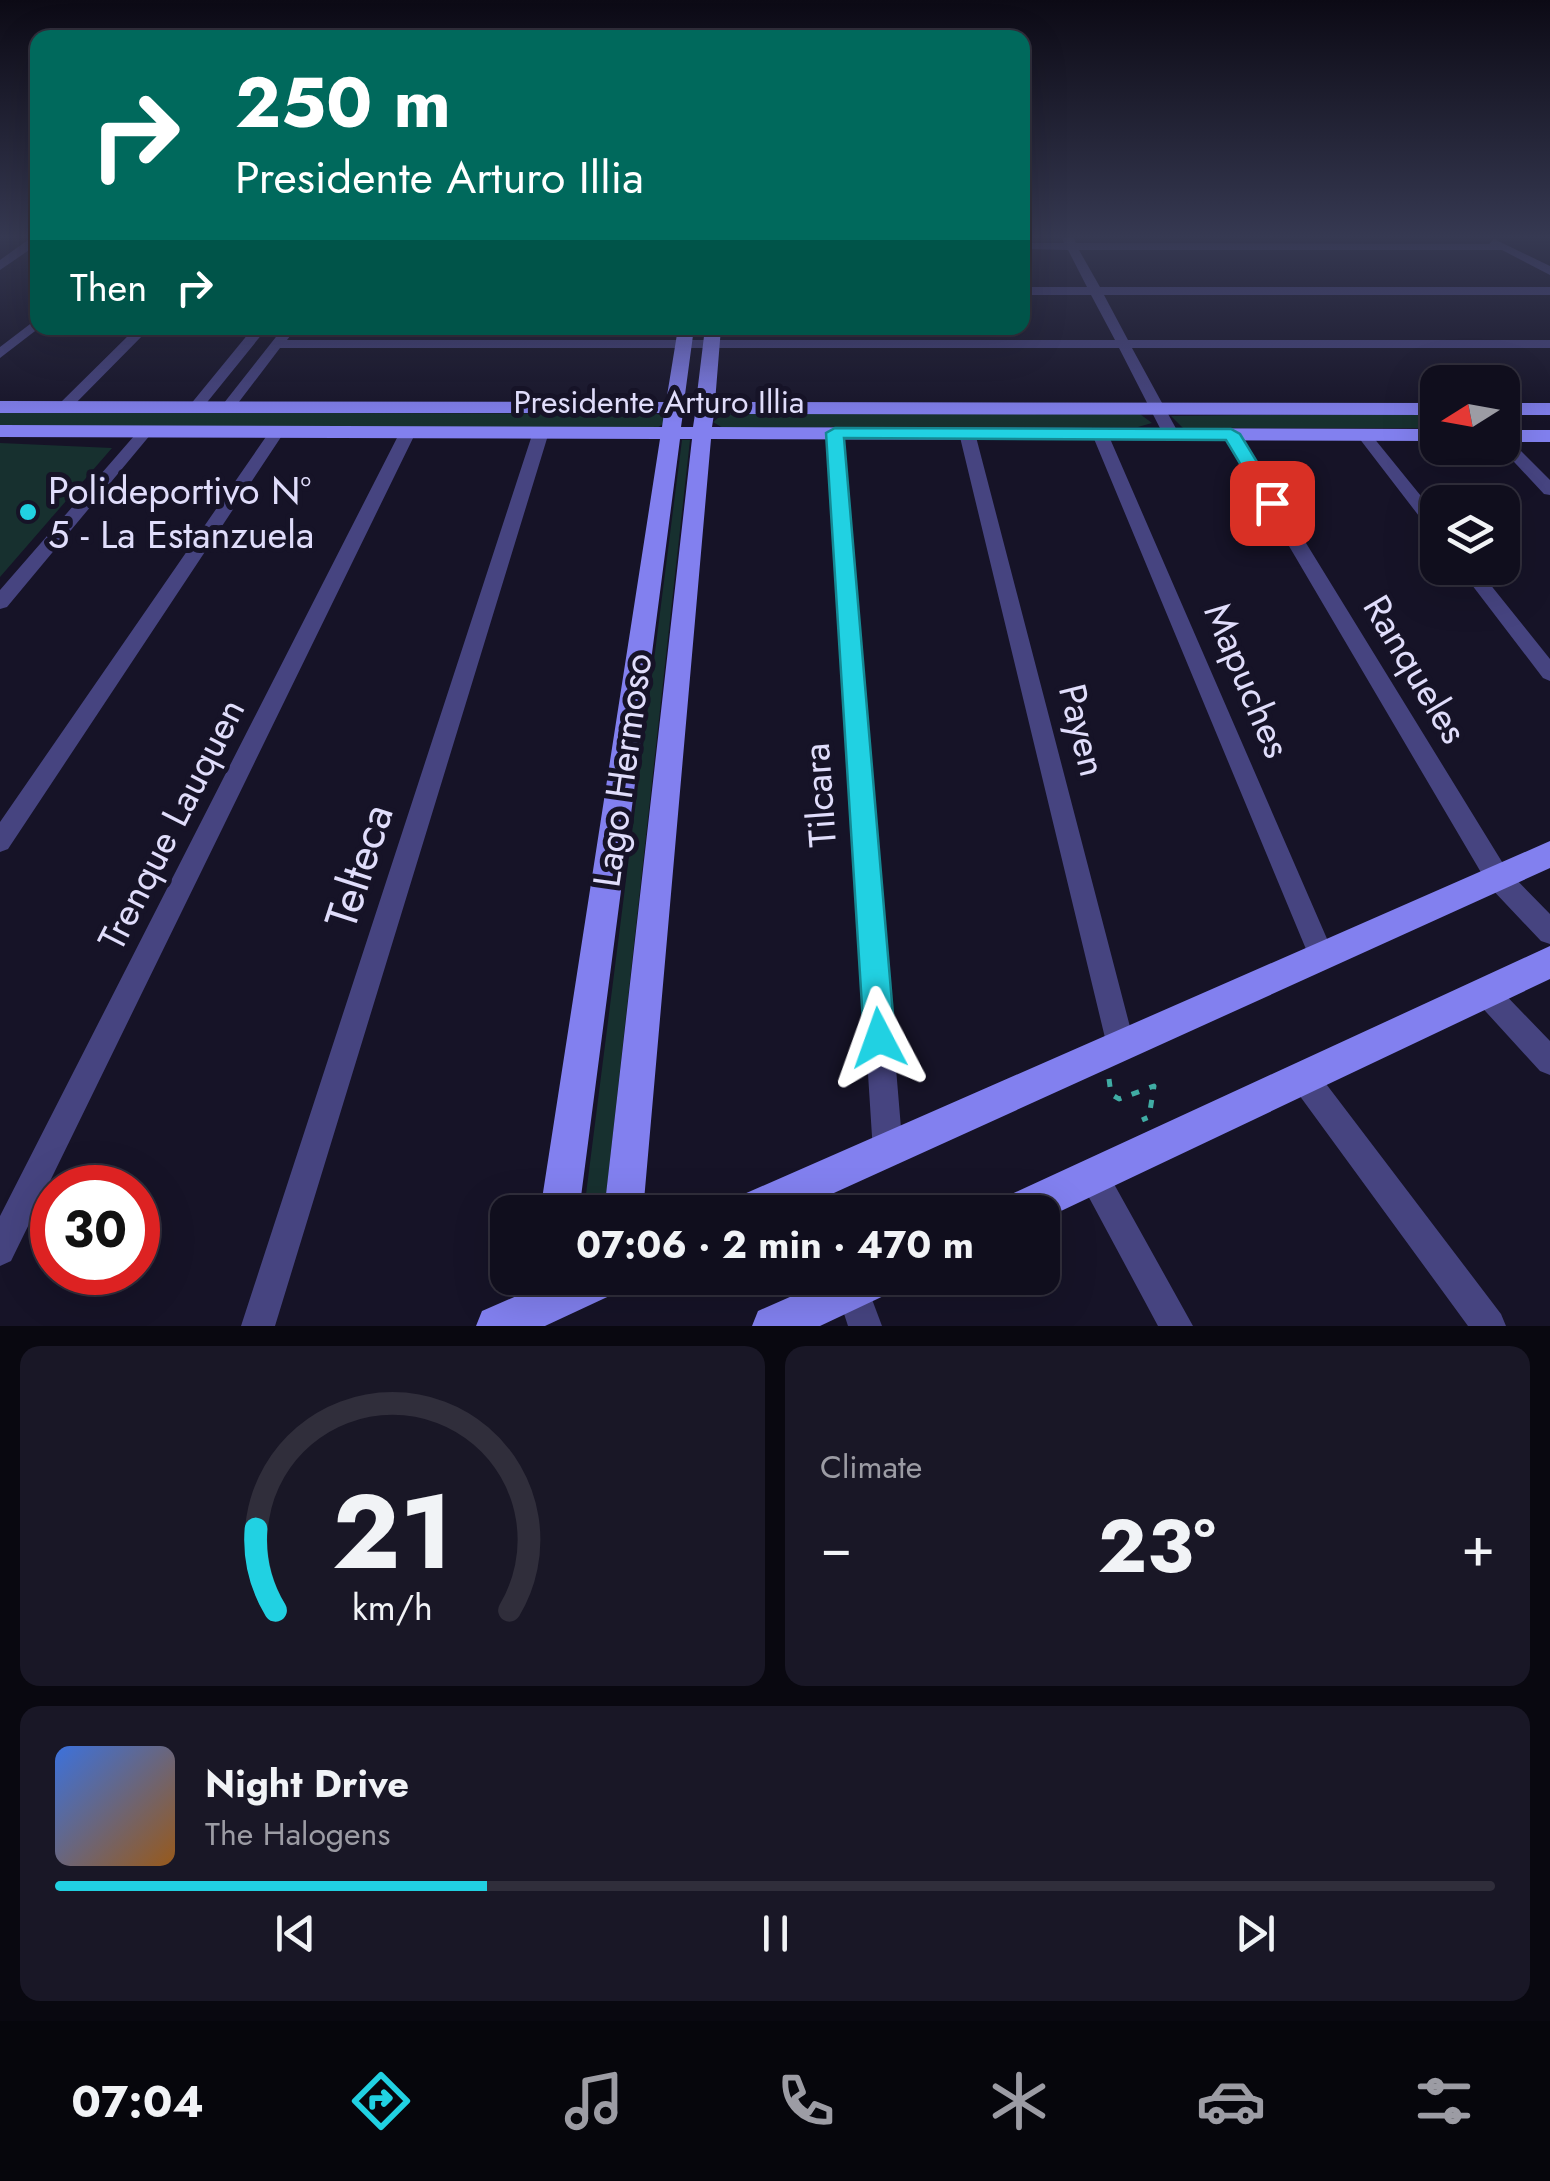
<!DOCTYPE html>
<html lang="en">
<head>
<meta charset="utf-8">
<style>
	body { margin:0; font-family:Jost,sans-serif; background:#191726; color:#f1f3f6; height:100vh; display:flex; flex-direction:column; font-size:38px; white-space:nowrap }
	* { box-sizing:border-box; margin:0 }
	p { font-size:32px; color:#9c9ca4 }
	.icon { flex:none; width:55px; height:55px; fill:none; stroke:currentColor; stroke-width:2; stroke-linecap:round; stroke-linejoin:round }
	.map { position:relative; height:1326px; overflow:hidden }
	.details { display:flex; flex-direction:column; gap:20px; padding:20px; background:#090810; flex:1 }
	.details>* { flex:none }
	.top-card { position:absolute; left:30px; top:30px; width:1000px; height:305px; border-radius:20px; box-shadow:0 10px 40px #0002,0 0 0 2px #302e3b; background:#00695c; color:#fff; overflow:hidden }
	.needle { width:65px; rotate:259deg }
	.controls { position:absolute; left:1420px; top:365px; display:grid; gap:20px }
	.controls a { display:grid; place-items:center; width:100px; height:100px; border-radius:20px; background:#100e1d; box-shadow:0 10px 40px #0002,0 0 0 2px #302e3b; font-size:50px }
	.speed { position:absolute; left:30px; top:1165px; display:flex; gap:20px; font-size:50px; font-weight:700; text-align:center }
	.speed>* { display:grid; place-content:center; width:130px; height:130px; border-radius:50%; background:#100e1d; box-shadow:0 10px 40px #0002,0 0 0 2px #302e3b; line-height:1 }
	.speed .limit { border:15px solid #d22; background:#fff; color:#111 }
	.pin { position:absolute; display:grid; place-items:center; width:85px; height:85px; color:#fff; margin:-42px; border-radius:20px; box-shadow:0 5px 15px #0006 }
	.me { position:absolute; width:110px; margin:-55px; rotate:356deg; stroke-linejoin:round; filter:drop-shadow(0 0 8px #0008) }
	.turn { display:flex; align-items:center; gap:35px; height:210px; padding:0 40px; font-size:45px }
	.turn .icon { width:130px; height:130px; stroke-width:2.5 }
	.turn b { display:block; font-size:70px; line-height:85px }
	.then { display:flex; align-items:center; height:95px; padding:0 40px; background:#0003; gap:20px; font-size:38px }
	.big { font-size:75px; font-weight:700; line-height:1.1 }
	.details .widget { flex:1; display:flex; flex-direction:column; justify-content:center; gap:15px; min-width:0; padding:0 35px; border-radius:20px; background:#191726 }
	.details .dial { align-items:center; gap:0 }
	.dial svg { height:260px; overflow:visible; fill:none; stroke:#302e3b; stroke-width:7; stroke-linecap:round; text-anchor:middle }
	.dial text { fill:#f1f3f6; stroke:none }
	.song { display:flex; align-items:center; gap:30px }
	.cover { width:120px; height:120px; border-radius:15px; background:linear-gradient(135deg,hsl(220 70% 55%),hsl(30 70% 35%)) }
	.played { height:10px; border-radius:5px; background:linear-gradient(90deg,#21d1e2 30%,#302e3b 30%) }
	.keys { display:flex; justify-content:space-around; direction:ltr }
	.heat { display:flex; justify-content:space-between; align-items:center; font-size:55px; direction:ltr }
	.details .tiles { flex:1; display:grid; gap:20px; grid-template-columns:1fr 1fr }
	.widget:last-child { grid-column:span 2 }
	.trip { position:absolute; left:490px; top:1195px; width:570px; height:100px; border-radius:20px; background:#100e1d; box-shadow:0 10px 40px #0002,0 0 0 2px #302e3b; font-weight:700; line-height:100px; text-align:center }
	.tabs { display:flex; height:160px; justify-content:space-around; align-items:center; background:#06060c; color:#9c9ca4 }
	.tabs .icon { width:70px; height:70px }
	.tabs .on { color:#21d1e2 }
	.tabs b { font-size:45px; color:#f1f3f6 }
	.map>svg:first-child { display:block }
</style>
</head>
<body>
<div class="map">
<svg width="1550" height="1326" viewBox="0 0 1550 1326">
	<rect width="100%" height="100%" fill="#161327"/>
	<!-- green -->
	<path fill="#17302f" d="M0,412L657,414L664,416L666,422L657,428L0,426Z
		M1437,413L1438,428H1183L1171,416Z
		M723,414H1140L1152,423L1138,427L723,428L713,422Z
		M682,440H690L605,1205L584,1210Z
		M0,443L112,448L0,577Z"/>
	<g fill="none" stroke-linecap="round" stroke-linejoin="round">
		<!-- path -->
		<path stroke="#40aca4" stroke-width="5" stroke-dasharray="8 11" stroke-linecap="butt" d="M1109,1079L1111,1094L1119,1099L1154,1086L1149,1117L1142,1120
			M671,1278L673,1285L765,1287L777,1294"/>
		<!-- street -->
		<path fill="#464480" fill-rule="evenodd" d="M32,237H38V244L0,270V260Z
			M1062,237H1073L1076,243L1489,244L1494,239L1550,266V275L1502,250H1079L1100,287H1550V295H1104L1128,340H1550V348H1132L1179,434L1171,439L1163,434L1119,348H280L232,411H222L220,408L283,328H296L287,340H1115L1091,295H1022V287H1087L1068,250L1022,249V243H1064Z
			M38,318L39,328L0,358V347Z
			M136,328H150L68,411H58V405Z
			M253,328H267L200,411H190V405Z
			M146,426L154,431L151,434L7,607L0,609V590L141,428Z
			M277,426L285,431L8,849L0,852V822L272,428Z
			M408,427L416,432L11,1261L0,1266V1216L400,432Z
			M541,427L549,432L275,1326H241L533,432Z
			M835,428L843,433L903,1152L899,1163L888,1167L877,1163L873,1152L827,433Z
			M967,428L975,433L1135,1046L1131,1056L1121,1060L1111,1056L1107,1046L959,433Z
			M1100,429L1108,434L1331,948L1335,957L1331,966L1322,970L1313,966L1092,434Z
			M1231,429L1239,434L1507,870L1550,914V944L1541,941L1489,886L1223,434Z
			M1364,430L1369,432L1438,517V534L1432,533L1359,438V432Z
			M1502,435L1507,437L1550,480V495L1544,494L1501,448Z
			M1459,568H1477L1550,659V681L1543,678Z
			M1486,980L1495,984L1550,1041V1075L1540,1071L1477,1002L1473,993L1477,984Z
			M1304,1064L1314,1068L1501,1314L1506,1326H1468L1294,1088L1290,1078L1294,1068Z
			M1093,1162L1104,1166L1193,1326H1158L1078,1177L1082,1166Z
			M840,1278H864L882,1326H848L836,1289Z"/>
		<!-- secondary -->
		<path fill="#8280ef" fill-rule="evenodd" d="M678,328H694L684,402H696L705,328H721L715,402L1438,403V415L714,414L712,427L1438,429V441L711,439L643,1212H604L692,439H680L579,1212H540L660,439L0,437V425L662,427L664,413H0V401L666,402ZM683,413L695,414L693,427H681Z
			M1502,403H1550V415H1502Z
			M1502,430H1550V442H1502Z
			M1550,841V868L792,1212H730L735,1198Z
			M1550,946V979L1042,1220V1212H998L1003,1198Z
			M558,1278H624L618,1292L545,1326H476L482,1311Z
			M833,1278H898L892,1292L820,1326H752L758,1311Z"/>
	</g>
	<!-- wall -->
	<path fill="#352f52" d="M725,328H770V335H725Z"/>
	<!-- sky -->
	<linearGradient id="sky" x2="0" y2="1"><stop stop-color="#0c0a15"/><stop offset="0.56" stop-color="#363952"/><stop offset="1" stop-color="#363952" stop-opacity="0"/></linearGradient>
	<rect width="1550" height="423" fill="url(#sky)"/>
	<!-- route -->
	<path fill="#21d1e2" stroke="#158893" stroke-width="2.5" d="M835,428L1231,429L1240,434L1282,503L1272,509L1266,507L1226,440L844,438L895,1038L890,1049L879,1054L868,1049L864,1038L826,433Z"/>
	<!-- markers -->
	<circle fill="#21d1e2" stroke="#161327" stroke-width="4" cx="28" cy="512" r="10"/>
	<g text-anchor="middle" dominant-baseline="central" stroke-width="10" stroke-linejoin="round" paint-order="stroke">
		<!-- far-street labels -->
		<g font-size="32" fill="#e0ddfb" stroke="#161327">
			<text x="659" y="402">Presidente Arturo Illia</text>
		</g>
		<!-- poi labels -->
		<g font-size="38" fill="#e0ddfb" stroke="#161327" text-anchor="start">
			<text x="48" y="490">Polideportivo Nº<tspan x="48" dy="44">5 - La Estanzuela</tspan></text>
		</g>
		<!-- street labels -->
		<g font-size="38" fill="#e0ddfb" stroke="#161327">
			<text transform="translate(1416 669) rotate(59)">Ranqueles</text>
			<text transform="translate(1248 680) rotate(67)">Mapuches</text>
			<text transform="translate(1083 730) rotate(76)">Payen</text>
			<text transform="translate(622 770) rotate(-82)">Lago Hermoso</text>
			<text transform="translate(819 795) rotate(-94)">Tilcara</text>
			<text transform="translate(171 824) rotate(-63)">Trenque Lauquen</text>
		</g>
		<!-- near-street labels -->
		<g font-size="45" fill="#e0ddfb" stroke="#161327">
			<text transform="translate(359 866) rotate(-72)">Telteca</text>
		</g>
	</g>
</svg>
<div class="controls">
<a><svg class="needle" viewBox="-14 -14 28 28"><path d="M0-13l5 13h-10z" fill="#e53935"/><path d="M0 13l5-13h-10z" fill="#9c9ca4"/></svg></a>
<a><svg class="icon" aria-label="layers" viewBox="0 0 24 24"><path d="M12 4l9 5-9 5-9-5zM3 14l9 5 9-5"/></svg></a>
</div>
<div class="speed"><div class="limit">30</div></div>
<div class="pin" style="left:1272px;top:503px;background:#d93025"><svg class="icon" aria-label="arrive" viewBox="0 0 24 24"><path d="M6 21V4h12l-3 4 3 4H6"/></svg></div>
<svg class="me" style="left:879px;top:1038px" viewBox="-20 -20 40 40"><path d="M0-17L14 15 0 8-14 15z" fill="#21d1e2" stroke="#fff" stroke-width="4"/></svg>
<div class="trip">07:06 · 2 min · 470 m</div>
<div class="top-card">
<div class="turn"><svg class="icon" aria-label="right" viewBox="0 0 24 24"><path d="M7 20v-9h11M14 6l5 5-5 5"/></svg><div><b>250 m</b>Presidente Arturo Illia</div></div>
<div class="then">Then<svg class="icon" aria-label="right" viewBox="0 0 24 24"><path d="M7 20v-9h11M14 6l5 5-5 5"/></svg></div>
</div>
</div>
<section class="details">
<div class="tiles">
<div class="widget dial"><svg viewBox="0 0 100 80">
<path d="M14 69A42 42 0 1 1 86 69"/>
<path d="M14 69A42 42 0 0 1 8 44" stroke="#21d1e2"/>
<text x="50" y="56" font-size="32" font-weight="700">21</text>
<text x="50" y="72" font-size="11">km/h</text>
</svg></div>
<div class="widget"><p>Climate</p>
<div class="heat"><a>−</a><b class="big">23°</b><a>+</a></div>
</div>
<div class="widget">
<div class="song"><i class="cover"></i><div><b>Night Drive</b><p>The Halogens</p></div></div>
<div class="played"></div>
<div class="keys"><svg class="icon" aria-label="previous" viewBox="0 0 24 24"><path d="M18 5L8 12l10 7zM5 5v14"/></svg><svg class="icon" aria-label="pause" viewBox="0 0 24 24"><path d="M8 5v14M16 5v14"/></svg><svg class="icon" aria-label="next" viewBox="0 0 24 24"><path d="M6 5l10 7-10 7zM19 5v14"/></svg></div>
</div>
</div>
</section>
<nav class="tabs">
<b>07:04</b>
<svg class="icon on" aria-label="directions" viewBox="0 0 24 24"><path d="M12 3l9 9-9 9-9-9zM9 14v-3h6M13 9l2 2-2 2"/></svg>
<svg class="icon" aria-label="music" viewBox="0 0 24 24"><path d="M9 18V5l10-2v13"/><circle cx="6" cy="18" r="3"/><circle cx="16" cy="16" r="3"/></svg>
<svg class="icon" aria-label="phone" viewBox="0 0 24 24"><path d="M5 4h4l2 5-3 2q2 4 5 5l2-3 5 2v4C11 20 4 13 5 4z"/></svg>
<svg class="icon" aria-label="climate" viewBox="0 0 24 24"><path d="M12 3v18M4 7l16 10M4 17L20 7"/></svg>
<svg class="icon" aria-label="car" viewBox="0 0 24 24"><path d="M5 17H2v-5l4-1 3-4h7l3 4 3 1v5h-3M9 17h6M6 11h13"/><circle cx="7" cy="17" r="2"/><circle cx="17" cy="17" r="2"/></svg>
<svg class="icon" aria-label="filters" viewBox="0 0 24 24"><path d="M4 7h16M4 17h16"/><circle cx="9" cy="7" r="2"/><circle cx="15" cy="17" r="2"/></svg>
</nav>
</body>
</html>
